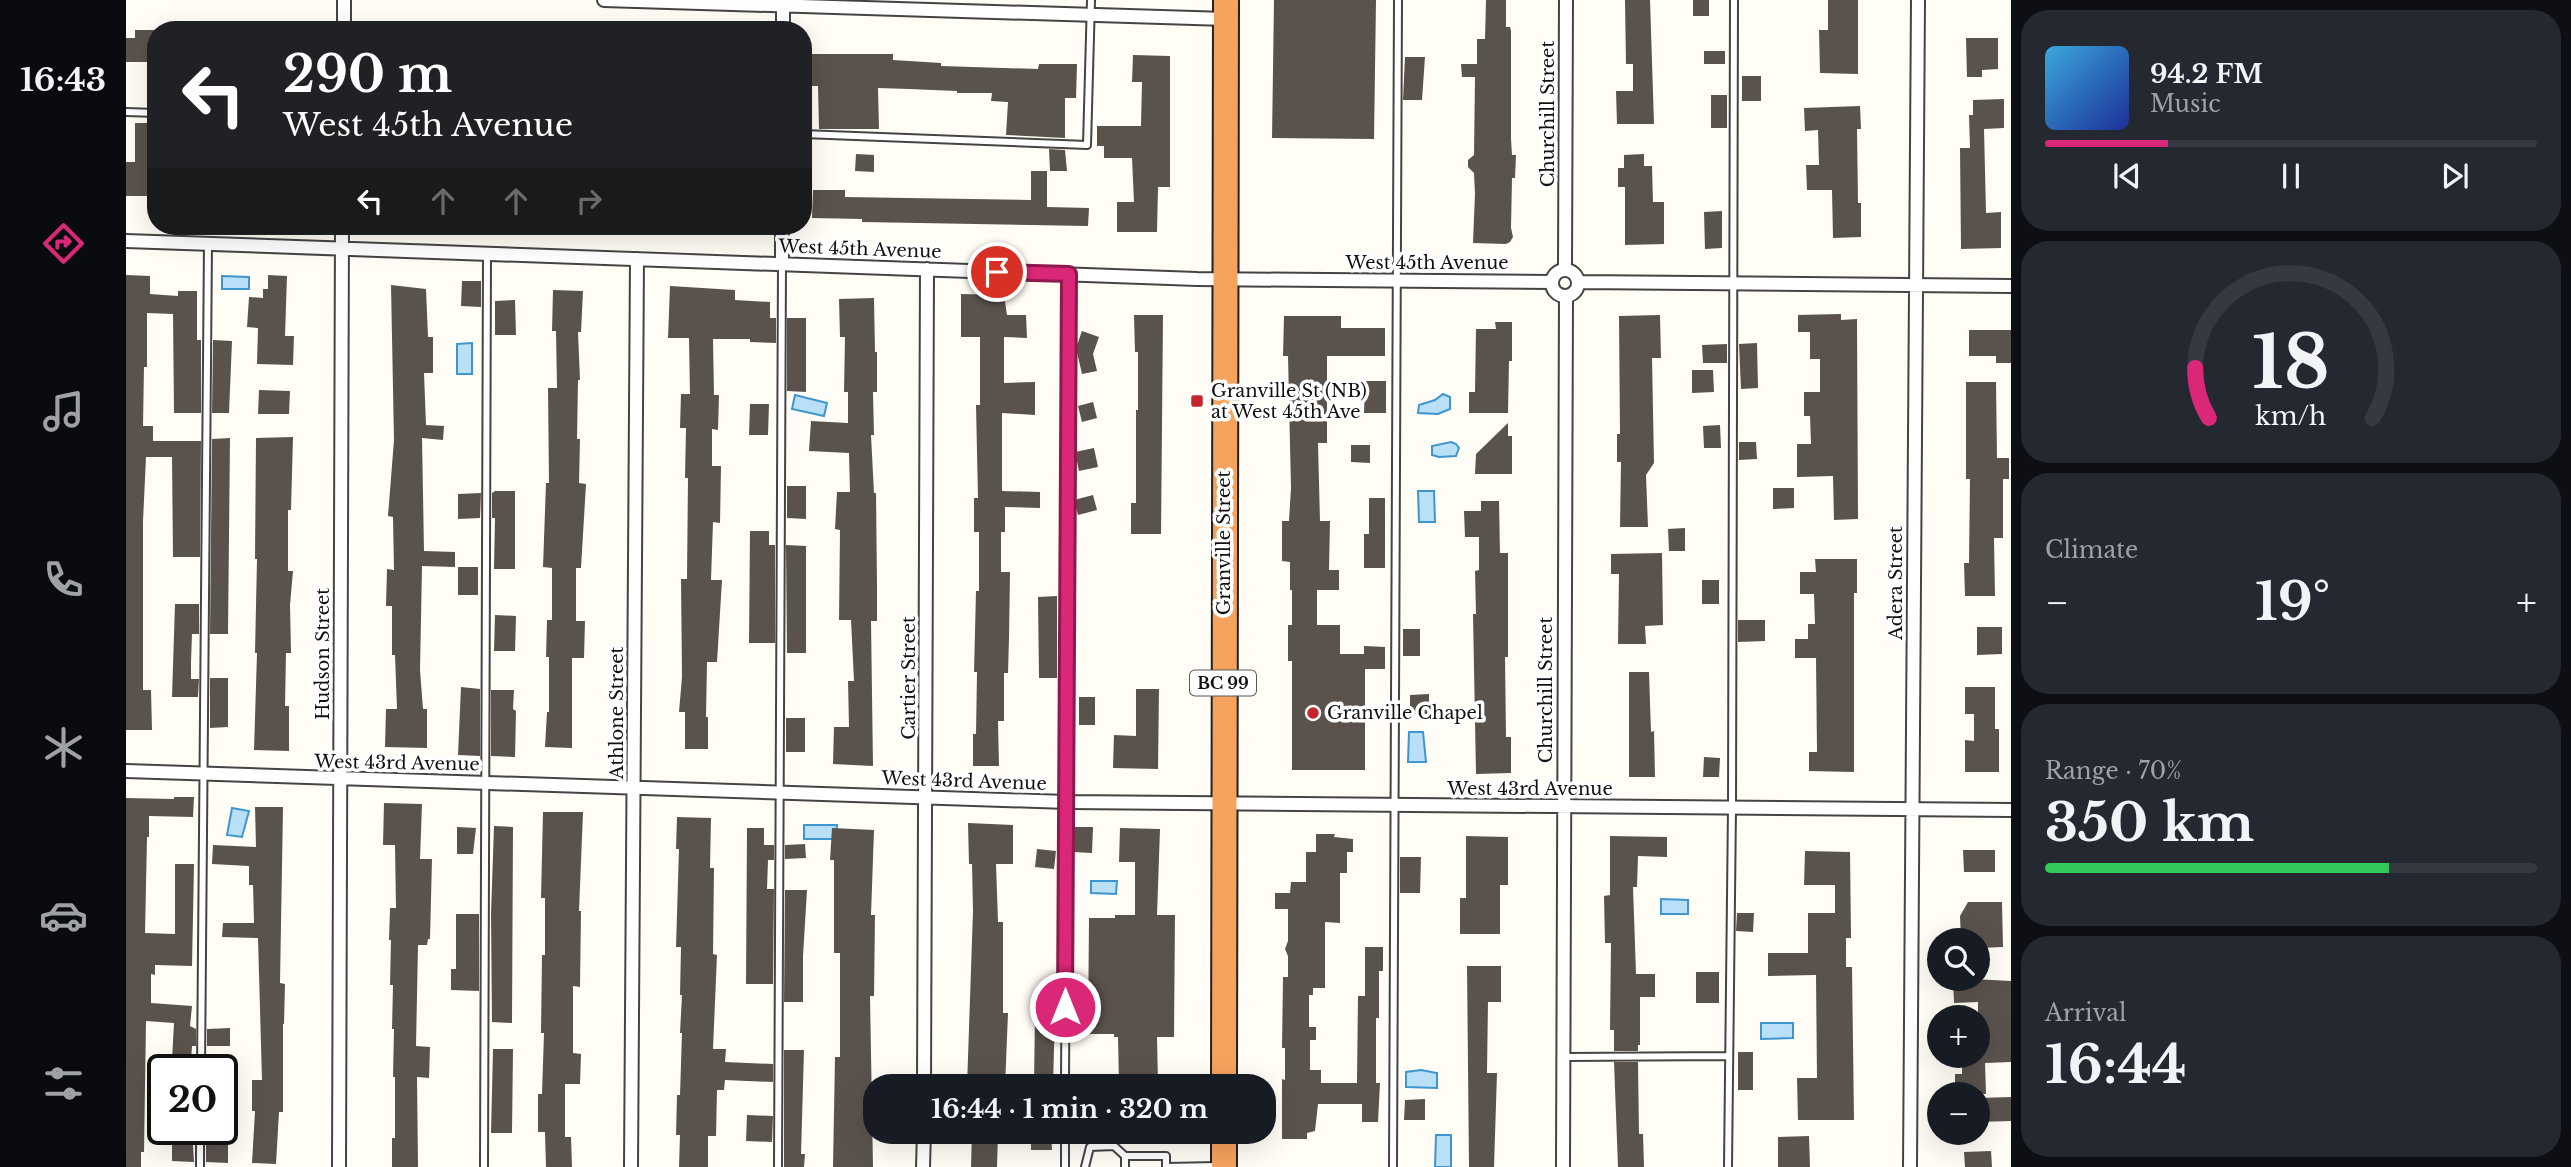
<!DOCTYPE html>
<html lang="en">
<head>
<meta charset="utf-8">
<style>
	body { margin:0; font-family:"Libre Baskerville",serif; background:#242831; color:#f1f3f6; height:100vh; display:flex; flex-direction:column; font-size:26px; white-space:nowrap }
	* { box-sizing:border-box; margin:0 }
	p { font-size:23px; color:#9ea1a6 }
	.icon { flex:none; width:38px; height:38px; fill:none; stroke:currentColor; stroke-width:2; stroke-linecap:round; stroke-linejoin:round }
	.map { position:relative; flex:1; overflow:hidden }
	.panel { display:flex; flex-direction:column; gap:10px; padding:10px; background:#0d0f14; width:560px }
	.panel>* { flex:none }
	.top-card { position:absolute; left:21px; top:21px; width:665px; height:214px; border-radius:28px; box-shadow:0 7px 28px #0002; background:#202124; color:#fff; overflow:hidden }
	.tools { position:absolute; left:1801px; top:928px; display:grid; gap:14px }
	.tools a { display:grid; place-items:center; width:63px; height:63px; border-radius:50%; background:#171b24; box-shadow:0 7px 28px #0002; font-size:35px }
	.speed { position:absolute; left:21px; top:1054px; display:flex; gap:14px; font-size:35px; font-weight:700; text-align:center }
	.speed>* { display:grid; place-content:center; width:91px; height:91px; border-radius:50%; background:#171b24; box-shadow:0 7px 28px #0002; line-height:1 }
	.speed .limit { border:4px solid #111; border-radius:10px; background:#fff; color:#111 }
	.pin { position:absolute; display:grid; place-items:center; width:60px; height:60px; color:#fff; margin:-30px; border:4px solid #fff; border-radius:50%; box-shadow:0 2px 7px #0007 }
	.me { position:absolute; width:77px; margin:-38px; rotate:0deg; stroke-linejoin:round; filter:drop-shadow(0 0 5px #0008) }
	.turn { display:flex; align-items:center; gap:24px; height:147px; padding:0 21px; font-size:32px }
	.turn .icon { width:91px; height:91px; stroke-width:2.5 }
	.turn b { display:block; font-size:49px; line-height:60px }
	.lanes { display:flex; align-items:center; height:66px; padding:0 21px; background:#0003; justify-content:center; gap:35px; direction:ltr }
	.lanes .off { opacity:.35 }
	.big { font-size:52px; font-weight:700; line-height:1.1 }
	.panel .tile { flex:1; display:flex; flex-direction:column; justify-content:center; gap:10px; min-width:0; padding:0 24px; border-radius:28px; background:#242831 }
	.panel .dial { align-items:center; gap:0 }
	.dial svg { height:182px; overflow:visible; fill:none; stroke:#363941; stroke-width:7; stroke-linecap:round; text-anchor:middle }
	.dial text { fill:#f1f3f6; stroke:none }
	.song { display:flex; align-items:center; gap:21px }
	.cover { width:84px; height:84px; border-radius:10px; background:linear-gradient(135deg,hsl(200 70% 55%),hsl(230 70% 35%)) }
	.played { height:7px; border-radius:4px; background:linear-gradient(90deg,#db2777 25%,#363941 25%) }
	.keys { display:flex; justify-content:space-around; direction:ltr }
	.heat { display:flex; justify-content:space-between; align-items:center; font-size:38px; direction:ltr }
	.charge { height:10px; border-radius:5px; background:linear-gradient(90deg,#34c759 70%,#363941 0) }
	.trip { position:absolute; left:737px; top:1074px; width:413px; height:70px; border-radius:28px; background:#171b24; box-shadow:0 7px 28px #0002; font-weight:700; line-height:70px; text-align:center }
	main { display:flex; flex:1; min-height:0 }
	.tab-bar { display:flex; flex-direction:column; width:126px; justify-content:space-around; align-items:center; background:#090b0e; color:#9ea1a6 }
	.tab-bar .icon { width:49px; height:49px }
	.tab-bar .current { color:#db2777 }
	.tab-bar b { font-size:32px; color:#f1f3f6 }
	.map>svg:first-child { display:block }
</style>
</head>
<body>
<main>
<nav class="tab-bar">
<b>16:43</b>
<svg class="icon current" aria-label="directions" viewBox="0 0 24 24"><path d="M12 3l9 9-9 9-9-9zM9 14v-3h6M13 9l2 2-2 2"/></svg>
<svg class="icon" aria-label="music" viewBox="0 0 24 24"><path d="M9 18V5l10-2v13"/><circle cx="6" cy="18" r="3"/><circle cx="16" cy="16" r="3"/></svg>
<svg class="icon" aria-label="phone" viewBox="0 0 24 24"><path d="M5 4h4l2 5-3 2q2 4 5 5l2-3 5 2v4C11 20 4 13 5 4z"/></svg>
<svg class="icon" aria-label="climate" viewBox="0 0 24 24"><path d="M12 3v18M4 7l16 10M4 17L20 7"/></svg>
<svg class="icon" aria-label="car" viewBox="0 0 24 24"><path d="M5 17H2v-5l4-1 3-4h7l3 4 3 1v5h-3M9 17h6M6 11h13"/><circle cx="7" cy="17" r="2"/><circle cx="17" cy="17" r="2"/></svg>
<svg class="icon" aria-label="filters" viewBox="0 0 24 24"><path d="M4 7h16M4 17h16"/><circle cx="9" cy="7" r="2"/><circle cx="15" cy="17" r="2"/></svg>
</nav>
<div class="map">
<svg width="1885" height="1167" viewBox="0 0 1885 1167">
	<rect width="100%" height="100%" fill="#fffdf5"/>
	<!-- water -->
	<path fill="#b9e0f7" stroke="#3f96cf" stroke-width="2" d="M96,276L123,277V289H96Z
		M346,343V374H331V344Z
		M1317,394L1324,397V409L1312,414L1292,413L1293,405L1309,400Z
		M669,395L701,403L698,416L666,409Z
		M1325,442L1330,444L1333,448L1330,456L1313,457L1306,455V446Z
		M1292,491H1308L1309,522H1293Z
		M1283,732H1297L1300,762H1282Z
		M106,808L123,811L116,837L101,835Z
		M678,825H711L710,839H678Z
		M965,881H991L990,894L965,893Z
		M1535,899L1562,900V914H1535Z
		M1635,1023H1667V1038L1635,1039Z
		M1295,1070L1311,1073V1088L1280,1087V1072Z
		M1310,1135H1325V1167H1309Z"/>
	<!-- building -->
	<path fill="#5a524d" d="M1148,0H1250L1248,139L1146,138Z
		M1360,0H1380V27H1384L1385,31V139L1386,155H1390L1389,178H1386L1385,228L1387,237L1384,242L1380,244L1347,243L1349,194L1348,173L1342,167V160L1348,155L1349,77H1336L1335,64H1351V39H1359Z
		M1499,0H1524L1528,124H1491L1490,91H1507V64H1500Z
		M1567,0H1583V16H1567Z
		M1702,0H1732V74L1694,73L1693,30H1702Z
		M9,30H30V62H0V38H9Z
		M1840,38H1872V69L1856,70V77H1841Z
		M1578,51H1599V64H1578Z
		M683,54H767V60L815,63V66L912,69L913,64H951L950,98H939V138L880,135L882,102L865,101L866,93H831V91L783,89L752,88L753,129H693L692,86H682Z
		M1007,55L1044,56V187H1032L1031,232H991V202H1008L1006,158H978V146H971V126H1015L1016,82H1006Z
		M1279,57H1299L1296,100H1277Z
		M1616,76H1635V101H1616Z
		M1585,95H1601V128H1585Z
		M1878,99V128L1858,129L1860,213L1875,212V248L1835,249L1834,148H1844L1843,115H1847V100Z
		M1734,106L1735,129H1731L1732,203H1735V237L1707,238L1706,190H1681L1680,165H1693L1692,130L1679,131L1678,108Z
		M9,123H25V161L30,162V196H0V162H9Z
		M923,149L939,150L941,171H924Z
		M730,154L748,155V172L729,171Z
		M1518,154V166H1526L1527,202H1538V244L1499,245V187H1492V168H1498V155Z
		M905,171H921V207L963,208L962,226L736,222V219L686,218L687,190H719V197L905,200Z
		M1596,211V248L1579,249L1578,212Z
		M0,275L24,276V294L52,296V291H71V340H75V413H48L47,314L21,313V367H18L17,426H27V441H75L74,557H47L46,457H20L17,521V690H25L26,730H0Z
		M142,275L161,276L159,336H168L167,365L131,364L132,328L121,327L123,297L137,298V289H142Z
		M336,281H355V307L335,306Z
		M265,285L300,289L302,337H307V373H298L300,425L318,426L317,440L296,438L298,551L329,552V567L296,566L294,670L297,709H301V748L259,747L260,709H271L269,655H266V606H260L261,569L268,570L267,517L262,516L268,440Z
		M544,286L609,290V300L644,302V318H650V343L624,342V339H587L588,395H593L592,430L586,429V466H595L594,523L587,522L585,580H596L591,662H581L580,717H582V749H559V712H553L556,677L555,579H561L562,478H559L560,428H554L555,394H564L563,338H542Z
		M427,290L457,291L455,332H452L454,380H452L451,439H454L453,483L460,484L455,568H450V621H459L458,658H446V748L419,747L421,712H423V657H420L421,620H426V568L417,567L420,483H423L422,388H431L430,331H426Z
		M835,294L878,295L881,315H900L901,338L878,337V383L909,382V415L876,413V491L914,492V508L879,507V532H875V572H884L883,638L882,673H878V721H872L873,766H847V734H850L851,672H848L850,591H853V532H848V498H852L850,405H854V337H835Z
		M748,298L749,352H751V392H747L748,435H745L748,493H750L751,585V621H745L747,766L707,764L708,727H723L722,681H728L725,620H713L714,530L709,529L711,492H724L723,453L683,451L685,421L722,423V392H718L719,337H714L713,299Z
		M389,300L390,335H369V301Z
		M1715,314V320L1731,319L1732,519L1708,520L1707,476L1671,477V444H1685L1684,416H1678V392H1694V359H1684V332H1672V315Z
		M1008,315H1037L1035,534H1005V503H1010V410H1012V352H1009Z
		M1534,315L1535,358H1526L1528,463L1520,475L1522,527H1494L1495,462H1491V434H1494L1493,316Z
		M1158,316H1215V328H1259V356H1201V443H1192L1194,521H1204L1203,570H1213V590H1191V625H1214V654H1238V646L1259,647V669H1239V770H1166V661H1162V625H1166V590H1164V562L1156,561V521H1163L1165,488L1162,356H1157Z
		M661,318H680V392L661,391Z
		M1369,322H1386V361H1383L1382,413H1343V392H1349L1350,329H1370Z
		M1843,330H1885V363H1870V356H1843Z
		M956,331L973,337L967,354L971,371L956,374L950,348Z
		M87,340L106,341L103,413H86Z
		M1631,343L1632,388L1615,389L1613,344Z
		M1601,344V363H1577L1576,345Z
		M1566,370H1587L1588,392L1566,393Z
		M1239,381H1260V413H1238Z
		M1840,382H1870L1871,458H1883V479H1877V538H1868L1869,596H1839L1838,563H1843L1844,479H1840Z
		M133,390L164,391L163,414H132Z
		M967,402L971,418L956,422L952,406Z
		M624,404H643L642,435H623Z
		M1382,423V436H1386V474H1349L1350,454Z
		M1594,425L1595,448H1578L1577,426Z
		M167,437L165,510H162V571H167L164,605L165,653H160L159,706H163V751L128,750L131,653H129L131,559H129L130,438Z
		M104,438L102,634H84L86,439Z
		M1613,442H1630L1631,459L1613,460Z
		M1225,445H1244V463L1225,462Z
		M968,448L972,467L953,471L949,452Z
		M661,486H680V519L661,518Z
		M1647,488H1668V508L1647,509Z
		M369,491H389V569H368L369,518H366V493Z
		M355,493L354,518L332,519V494Z
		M967,495L971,510L952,515L948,500Z
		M1243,498H1259V568H1238V534H1243Z
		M1355,501H1373L1374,553H1382V657H1379L1380,737H1385V773L1350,774L1347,614H1350L1349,571L1353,570V537H1339L1338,511H1355Z
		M1559,528V551H1543L1542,529Z
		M624,531H643V545H649V643H623Z
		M660,545L680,546V653H661Z
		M1536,553L1537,625L1519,626L1520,644H1492L1493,574H1485V554Z
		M1689,559H1731V593H1728V772L1683,771V752H1691L1690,658H1669V639H1682V624H1689L1688,594H1674V572H1690Z
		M332,567H352V595H332Z
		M1576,580H1593V604H1576Z
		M931,596V678H913L912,597Z
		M49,604H73V634H66L65,662V679H73L72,697H46Z
		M369,615L390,616L389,651H368Z
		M1612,620H1639V641L1612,642Z
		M1851,627H1876V654L1851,655Z
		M1277,629H1294V656H1277Z
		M1503,672H1523L1525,732L1528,731L1529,777H1503Z
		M84,678H102V727L84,728Z
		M335,687L354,689V756L332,755Z
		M1839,687H1869V729H1873V772H1839V740L1848,741V714H1839Z
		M1010,689H1033L1032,769L987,768L988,735L1010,736Z
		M365,690H388L387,709L390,711L389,757L365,756Z
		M1303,694V714H1284V695Z
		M953,697H969V725H953Z
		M660,718H679V752H660Z
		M1578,757L1594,758L1593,777H1577Z
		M48,797H68L67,817L23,816V837H21L19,933L49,934V864H68L66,966L29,965V975L25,974V1003L66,1006L64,1026L70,1029V1046H66L65,1061L46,1060L48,1023L20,1021L18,1152H15V1167H0V798L48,799Z
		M258,803L296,804L294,859H306L304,939H302L301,945H292L290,1046L304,1047L303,1078L291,1077L292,1167H266V1138H269V1077H267L268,1029H266L267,985H264L265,940H263L264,908H270L269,845H257Z
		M129,807H157L154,983L159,984L158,1024H157V1112H153L150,1164L126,1163L129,1111H126V1080H136L132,938L96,937L97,923H128L127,885H123V866L86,864L87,845L130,847Z
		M417,812H457L453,911H455L454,987L447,986V1053L455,1054L454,1084H439V1137H445L446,1167H420L419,1132H412V1094H416L418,1033H415L416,955H419V898H415Z
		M551,817L585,818L584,868H588L587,954L591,955L587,1049H600L599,1062L647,1064V1082L599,1080L598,1090H591L590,1136H582V1167H553L554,1135H550L551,1095H554L556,1033H554L556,995H554L555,947H550L553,849H550Z
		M842,823L887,825V864H870L872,922H877V1013H882L879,1087H841L847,911L846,864H843Z
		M368,826L387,827L386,1023L366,1022L365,914Z
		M331,827L350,828L347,854H331Z
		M948,827H967L966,853L947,852Z
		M621,828H638V845H648V860H642L641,889H648L647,984H620Z
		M706,828L748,830L745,915H749L748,996H744L747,1167H707L709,1057H714V953H708V860H704Z
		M994,828L1034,829L1031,915H1049L1048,1037H1031L1032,1084H993L992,1037H988V1034H962L963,918H989V915H1009V862H993Z
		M1190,834H1209L1208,837L1227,839V852H1221V873H1214V923L1199,922V988H1187V995H1183V1027H1190V1040H1184V1070H1195V1083H1231L1232,996H1239V947H1257V971H1253V1018H1250V1083H1254L1252,1122H1236V1104H1192L1189,1131L1181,1133V1139H1156V1079L1159,1080V1048H1156L1157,977H1162V956L1159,949L1162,941V909H1149V893H1164L1165,882H1180V852H1190Z
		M1340,836L1382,837V885H1374V934H1334V898H1340Z
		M1484,836L1541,837V857L1512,856L1511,887H1507L1510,974H1529V997H1514V1045H1512V1051H1488V1030H1484L1485,943H1479L1478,896L1484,895Z
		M679,844L680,858L659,859V845Z
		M911,849L930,851L928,869L909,867Z
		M1837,850H1869V872H1838Z
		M1679,851L1724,852L1725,938H1720V967H1726L1728,1120H1672L1671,1078H1691L1690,975L1642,976V953H1682V913H1709V885H1678Z
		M1274,857H1295L1294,893H1274Z
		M659,890H681L677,956V1002H658Z
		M1842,902H1876L1877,947L1852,948V940H1835L1834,916Z
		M1611,913H1628L1627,932L1610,931Z
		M330,914H353V991L325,990V969H330Z
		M1341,966H1375V1002H1362L1361,1073H1371L1368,1167H1343Z
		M1570,972H1593V1003H1570Z
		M1827,978L1885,981V1062L1859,1063L1860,1094H1829V1074H1836V1055H1852V1002L1828,1003Z
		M929,1012L927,1087H908L909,1013Z
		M104,1028V1046H81V1029Z
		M367,1049H387L386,1133H365Z
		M658,1050H678L675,1154H679L678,1167H658Z
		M1612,1052H1627V1090H1612Z
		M1488,1062H1512L1513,1134H1517L1518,1167H1492Z
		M1885,1097V1121L1852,1122V1098Z
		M1299,1099V1120H1278L1279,1100Z
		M621,1115L647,1116L646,1142L620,1141Z
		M46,1129H66L68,1162L46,1161Z
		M846,1132H872L871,1167H845Z
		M905,1132H925L926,1150H905Z
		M1683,1136L1684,1167H1652V1137Z
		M80,1141H102V1163L80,1162Z
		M1865,1151L1866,1167H1839L1838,1152Z"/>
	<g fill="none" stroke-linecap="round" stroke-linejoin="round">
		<!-- lane casing -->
		<g stroke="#444" stroke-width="10">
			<path id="lane" d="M0,112L30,113
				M677,134L961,145L965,0
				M1438,1057L1602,1056
				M75,1069L82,243
				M939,1087L943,274
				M74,1167V1129
				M358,1167L361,253
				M652,1167L656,264
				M939,1167V1132
				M959,1167L964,1147L988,1146L999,1156
				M999,1167V1156H1040V1167
				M1040,1167L1091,1166
				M1267,1167L1272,0
				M1602,1167L1606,807L1608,0"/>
		</g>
		<!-- street casing -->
		<g stroke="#444" stroke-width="16">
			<path id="street" d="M478,0L1100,19
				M218,30V0
				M657,30V0
				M0,241L1071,279L1426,282
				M656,264V226
				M1439,269L1440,0
				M1426 283a13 13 0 1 1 26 0a13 13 0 1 1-26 0Z
				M1453,282L1885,286
				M0,771L941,802L1885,810
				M798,1087L801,269
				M213,1167L216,226
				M505,1167L511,259
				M797,1167L798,1132
				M1437,1167L1440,296
				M1784,1167L1792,0"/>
		</g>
		<!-- highway casing -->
		<g stroke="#222" stroke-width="28">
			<path id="highway" d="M1098,1087L1100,0
				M1098,1132V1167"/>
		</g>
		<!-- lane -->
		<use href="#lane" stroke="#fff" stroke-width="6"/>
		<!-- street -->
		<use href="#street" stroke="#fff" stroke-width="12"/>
		<!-- highway -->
		<use href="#highway" stroke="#f5a25d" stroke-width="24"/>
	</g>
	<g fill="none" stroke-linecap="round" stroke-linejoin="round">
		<!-- route casing -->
		<g stroke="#8e194d" stroke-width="18">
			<path id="route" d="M871,272L943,274L939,1007"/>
		</g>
		<!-- route -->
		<use href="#route" stroke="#db2777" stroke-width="12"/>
	</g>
	<!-- markers -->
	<g fill="#c4262e" stroke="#fff" stroke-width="2.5">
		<rect x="1064" y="394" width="14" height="14" rx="3.5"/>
		<circle cx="1187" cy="713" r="7"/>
	</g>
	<g text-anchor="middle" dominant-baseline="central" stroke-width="7" stroke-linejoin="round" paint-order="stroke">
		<!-- shield labels -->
		<rect fill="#fff" stroke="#585858" stroke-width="2" x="1064" y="670.5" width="66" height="25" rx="5"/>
		<g font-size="16" font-weight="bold" fill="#111">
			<text x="1097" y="683">BC 99</text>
		</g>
		<!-- street labels -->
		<g font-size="18" fill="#111" stroke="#fff">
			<text transform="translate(1422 114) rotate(-90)">Churchill Street</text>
			<text transform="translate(734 249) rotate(2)">West 45th Avenue</text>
			<text x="1301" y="263">West 45th Avenue</text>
			<text transform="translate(1098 543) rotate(-90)">Granville Street</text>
			<text transform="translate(1770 583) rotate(-90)">Adera Street</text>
			<text transform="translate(197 654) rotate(-90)">Hudson Street</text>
			<text transform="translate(783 678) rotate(-90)">Cartier Street</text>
			<text transform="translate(1420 690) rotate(-90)">Churchill Street</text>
			<text transform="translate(491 713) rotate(-90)">Athlone Street</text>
			<text transform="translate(271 763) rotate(1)">West 43rd Avenue</text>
			<text transform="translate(838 781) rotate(2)">West 43rd Avenue</text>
			<text x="1404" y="789">West 43rd Avenue</text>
		</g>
		<!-- poi labels -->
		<g font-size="18" fill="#111" stroke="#fff" text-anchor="start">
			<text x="1085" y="391">Granville St (NB)<tspan x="1085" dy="21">at West 45th Ave</tspan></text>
			<text x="1201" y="713">Granville Chapel</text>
		</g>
	</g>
</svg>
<div class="tools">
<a><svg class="icon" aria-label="search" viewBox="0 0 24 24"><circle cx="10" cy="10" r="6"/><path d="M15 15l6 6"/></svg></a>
<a>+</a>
<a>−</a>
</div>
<div class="speed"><div class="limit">20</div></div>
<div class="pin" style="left:871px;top:272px;background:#d93025"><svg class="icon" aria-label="arrive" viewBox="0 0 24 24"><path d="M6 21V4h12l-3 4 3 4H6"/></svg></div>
<svg class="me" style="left:939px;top:1007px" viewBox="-20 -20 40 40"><circle r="17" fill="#db2777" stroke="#fff" stroke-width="3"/><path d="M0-11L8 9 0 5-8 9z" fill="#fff"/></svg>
<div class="trip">16:44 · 1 min · 320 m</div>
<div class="top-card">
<div class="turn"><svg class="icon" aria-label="left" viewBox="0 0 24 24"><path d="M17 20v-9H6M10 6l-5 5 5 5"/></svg><div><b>290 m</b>West 45th Avenue</div></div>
<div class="lanes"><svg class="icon" aria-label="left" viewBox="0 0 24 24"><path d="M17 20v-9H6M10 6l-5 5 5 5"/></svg><svg class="icon off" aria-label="ahead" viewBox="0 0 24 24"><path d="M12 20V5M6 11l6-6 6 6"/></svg><svg class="icon off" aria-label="ahead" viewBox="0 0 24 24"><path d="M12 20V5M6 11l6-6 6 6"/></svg><svg class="icon off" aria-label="right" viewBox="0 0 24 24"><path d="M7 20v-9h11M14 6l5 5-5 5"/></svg></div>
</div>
</div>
<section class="panel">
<div class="tile">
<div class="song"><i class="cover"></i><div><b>94.2 FM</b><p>Music</p></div></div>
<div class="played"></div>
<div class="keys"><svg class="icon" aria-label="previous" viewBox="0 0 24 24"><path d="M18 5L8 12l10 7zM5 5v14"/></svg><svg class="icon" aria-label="pause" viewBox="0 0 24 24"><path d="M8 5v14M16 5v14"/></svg><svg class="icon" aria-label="next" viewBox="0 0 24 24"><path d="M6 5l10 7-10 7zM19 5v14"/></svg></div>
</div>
<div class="tile dial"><svg viewBox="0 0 100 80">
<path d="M14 69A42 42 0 1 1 86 69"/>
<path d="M14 69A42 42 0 0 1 8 47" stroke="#db2777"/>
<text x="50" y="56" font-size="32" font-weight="700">18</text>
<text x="50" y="72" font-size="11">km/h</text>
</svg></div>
<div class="tile"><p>Climate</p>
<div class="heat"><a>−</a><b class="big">19°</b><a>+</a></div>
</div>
<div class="tile"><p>Range · 70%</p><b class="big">350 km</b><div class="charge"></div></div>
<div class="tile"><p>Arrival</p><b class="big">16:44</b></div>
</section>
</main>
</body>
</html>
